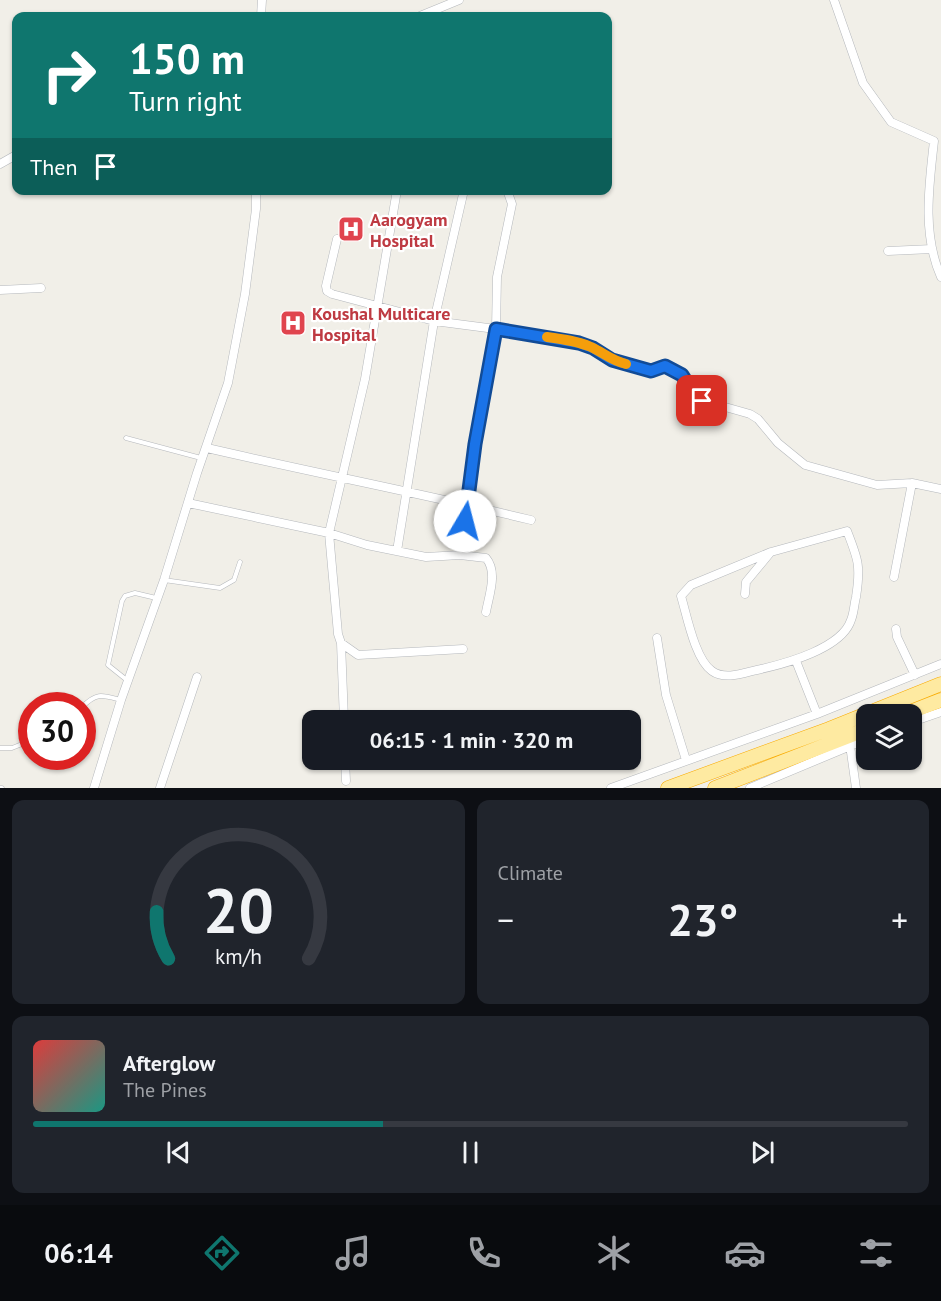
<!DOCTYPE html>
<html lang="en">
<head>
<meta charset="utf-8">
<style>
	body { margin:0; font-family:"PT Sans",sans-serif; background:#20242c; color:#f1f3f6; height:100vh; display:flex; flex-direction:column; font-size:22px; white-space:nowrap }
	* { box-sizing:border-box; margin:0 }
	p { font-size:20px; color:#9ea1a6 }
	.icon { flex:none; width:33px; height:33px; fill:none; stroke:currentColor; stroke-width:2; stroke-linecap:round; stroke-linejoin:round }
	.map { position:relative; height:788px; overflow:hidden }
	.details { display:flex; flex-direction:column; gap:12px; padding:12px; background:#0d0f14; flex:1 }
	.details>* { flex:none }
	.top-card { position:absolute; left:12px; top:12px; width:600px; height:183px; border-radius:12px; box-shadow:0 2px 4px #0004; background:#0f766e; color:#fff; overflow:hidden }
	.tools { position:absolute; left:856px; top:704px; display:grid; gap:12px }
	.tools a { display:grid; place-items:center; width:66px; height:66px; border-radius:12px; background:#171b24; box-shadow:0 2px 4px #0004; font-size:30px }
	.speed { position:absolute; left:18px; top:692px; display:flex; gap:12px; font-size:30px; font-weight:700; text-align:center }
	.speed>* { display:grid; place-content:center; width:78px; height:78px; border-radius:50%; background:#171b24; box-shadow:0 2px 4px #0004; line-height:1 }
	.speed .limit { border:9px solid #d22; background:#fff; color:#111 }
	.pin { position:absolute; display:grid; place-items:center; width:51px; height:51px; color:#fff; margin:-26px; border-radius:12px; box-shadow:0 3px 9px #0006 }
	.me { position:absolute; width:66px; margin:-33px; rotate:8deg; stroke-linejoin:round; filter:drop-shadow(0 0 4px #0008) }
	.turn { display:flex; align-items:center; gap:21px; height:126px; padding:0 18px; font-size:27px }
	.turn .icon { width:78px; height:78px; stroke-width:2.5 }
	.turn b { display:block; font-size:42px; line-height:51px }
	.then { display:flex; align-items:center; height:57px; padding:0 18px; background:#0003; gap:12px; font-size:22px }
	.big { font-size:45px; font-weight:700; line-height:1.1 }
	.details .card { flex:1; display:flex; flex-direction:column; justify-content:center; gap:9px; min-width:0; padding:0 21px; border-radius:12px; background:#20242c }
	.details .dial { align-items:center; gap:0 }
	.dial svg { height:156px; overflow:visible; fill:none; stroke:#363941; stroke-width:7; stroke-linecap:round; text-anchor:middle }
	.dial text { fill:#f1f3f6; stroke:none }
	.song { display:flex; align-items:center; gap:18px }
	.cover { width:72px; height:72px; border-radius:9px; background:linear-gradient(135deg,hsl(0 70% 55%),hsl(170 70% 35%)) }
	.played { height:6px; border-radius:3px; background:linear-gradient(90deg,#0f766e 40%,#363941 40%) }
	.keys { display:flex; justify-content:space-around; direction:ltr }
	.heat { display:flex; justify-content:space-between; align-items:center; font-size:33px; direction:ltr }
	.details .tiles { flex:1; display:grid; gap:12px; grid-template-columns:1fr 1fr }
	.card:last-child { grid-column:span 2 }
	.trip { position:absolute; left:302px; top:710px; width:339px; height:60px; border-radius:12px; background:#171b24; box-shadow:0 2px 4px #0004; font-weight:700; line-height:60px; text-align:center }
	.menu { display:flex; height:96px; justify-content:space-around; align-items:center; background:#090b0e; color:#9ea1a6 }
	.menu .icon { width:42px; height:42px }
	.menu .selected { color:#0f766e }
	.menu b { font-size:27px; color:#f1f3f6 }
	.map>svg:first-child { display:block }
</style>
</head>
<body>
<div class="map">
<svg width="941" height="788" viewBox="0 0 941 788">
	<rect width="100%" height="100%" fill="#f1efe8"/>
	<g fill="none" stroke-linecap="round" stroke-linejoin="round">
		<!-- service casing -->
		<g stroke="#b5b8bc" stroke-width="5">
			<path id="service" d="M126,438L201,458
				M164,580L220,588L234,580L240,562
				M128,681L108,665L122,601L125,596L135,593L156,598
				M82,707C97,692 102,695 121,700
				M0,748H12L32,740
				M0,788H2"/>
		</g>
		<!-- minor casing -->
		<g stroke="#b5b8bc" stroke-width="9">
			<path id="minor" d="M834,0L863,83L891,122L934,141C929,186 922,234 941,277
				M261,16L262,0
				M420,16L459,0
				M0,164L16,155
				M397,190L365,379L329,533L338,634L341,643L358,655L463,649
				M337,239L326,286L327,291L332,294L434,321L534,334L579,343L593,348L612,360L651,371L665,366L682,375L697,399L750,414L758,419L778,443L805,465L877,485L912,483L941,489
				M888,251L932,249
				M0,290L41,288
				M207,448C315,473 424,494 531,520
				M188,503L329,533L367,545L426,557L460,555L486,558C498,572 489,595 486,612
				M847,531C858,559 861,566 856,597C854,605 854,613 851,620C842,648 787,663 761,669C746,672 726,681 712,671C695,659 687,616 681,596L691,585L771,552Z
				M397,551L434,321L464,190
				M460,555L475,444L496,329L497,277L512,204L507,190
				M894,577L912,483
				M745,594L746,582L770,553
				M896,629L897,637L915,675
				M657,638L666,695L686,760
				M341,643L344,720
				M796,661L817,714
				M912,722L941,712
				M850,745L856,788
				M345,759L346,781
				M94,788L121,700L164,580L197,473L228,383L245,294L256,209V190
				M160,788L197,677
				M611,788L817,714L941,664
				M750,788L867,739"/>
		</g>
		<!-- trunk casing -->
		<g stroke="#f9ab00" stroke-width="15">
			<path id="trunk" d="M905,714L941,700
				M668,788L829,729L941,684
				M715,788L867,729"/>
		</g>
		<!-- service -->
		<use href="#service" stroke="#fff" stroke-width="4"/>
		<!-- minor -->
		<use href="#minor" stroke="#fff" stroke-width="8"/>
		<!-- trunk -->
		<use href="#trunk" stroke="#feeaa1" stroke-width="14"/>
	</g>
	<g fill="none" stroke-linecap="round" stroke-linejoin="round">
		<!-- route casing -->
		<g stroke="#114b97" stroke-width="15">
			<path id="route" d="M465,521L475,444L496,329L579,343L593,348L612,360L651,371L665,366L682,375L697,399L702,401"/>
		</g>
		<!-- route -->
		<use href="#route" stroke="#1a73e8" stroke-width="10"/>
		<!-- slow -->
		<path stroke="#f59e0b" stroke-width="10" d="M547,337C562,339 577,341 591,347C604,353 610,360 626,364"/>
	</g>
	<!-- icons -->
	<defs>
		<g id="hospital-square" transform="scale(1.35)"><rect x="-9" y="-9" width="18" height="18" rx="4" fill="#e0444e" stroke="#fff"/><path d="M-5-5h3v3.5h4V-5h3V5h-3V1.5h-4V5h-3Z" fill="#fff"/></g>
	</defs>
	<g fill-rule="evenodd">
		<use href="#hospital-square" x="351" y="229"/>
		<use href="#hospital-square" x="293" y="323"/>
	</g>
	<g text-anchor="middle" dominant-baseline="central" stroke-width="4.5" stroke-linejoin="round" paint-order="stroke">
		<!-- health labels -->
		<g font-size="18" font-weight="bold" fill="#be3a42" stroke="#fff" text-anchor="start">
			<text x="370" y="219">Aarogyam<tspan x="370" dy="21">Hospital</tspan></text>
			<text x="312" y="313">Koushal Multicare<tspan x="312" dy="21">Hospital</tspan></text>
		</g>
	</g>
</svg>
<div class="tools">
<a><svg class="icon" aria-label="layers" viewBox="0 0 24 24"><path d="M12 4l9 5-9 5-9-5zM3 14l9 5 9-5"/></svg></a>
</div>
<div class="speed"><div class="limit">30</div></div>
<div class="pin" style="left:702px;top:401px;background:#d93025"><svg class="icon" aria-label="arrive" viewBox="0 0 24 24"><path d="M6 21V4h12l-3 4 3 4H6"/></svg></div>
<svg class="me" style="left:465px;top:521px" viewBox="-20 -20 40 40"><circle r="19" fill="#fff"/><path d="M0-13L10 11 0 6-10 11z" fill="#1a73e8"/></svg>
<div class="trip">06:15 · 1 min · 320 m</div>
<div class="top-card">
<div class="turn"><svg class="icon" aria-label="right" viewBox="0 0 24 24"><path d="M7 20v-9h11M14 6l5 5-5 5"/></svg><div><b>150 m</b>Turn right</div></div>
<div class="then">Then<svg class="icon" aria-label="arrive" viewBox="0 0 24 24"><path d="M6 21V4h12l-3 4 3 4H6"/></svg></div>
</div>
</div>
<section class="details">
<div class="tiles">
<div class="card dial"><svg viewBox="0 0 100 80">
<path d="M14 69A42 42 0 1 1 86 69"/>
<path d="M14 69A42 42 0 0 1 8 45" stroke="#0f766e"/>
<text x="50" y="56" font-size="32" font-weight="700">20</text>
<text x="50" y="72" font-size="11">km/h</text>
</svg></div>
<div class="card"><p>Climate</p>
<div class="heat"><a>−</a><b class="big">23°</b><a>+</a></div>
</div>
<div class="card">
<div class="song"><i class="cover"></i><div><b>Afterglow</b><p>The Pines</p></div></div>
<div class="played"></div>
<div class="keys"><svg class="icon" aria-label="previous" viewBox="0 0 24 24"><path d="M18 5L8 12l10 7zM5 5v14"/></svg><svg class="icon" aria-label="pause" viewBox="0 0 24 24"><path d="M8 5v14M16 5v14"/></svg><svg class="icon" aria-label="next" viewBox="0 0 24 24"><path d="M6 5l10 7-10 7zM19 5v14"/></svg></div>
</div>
</div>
</section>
<nav class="menu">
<b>06:14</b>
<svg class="icon selected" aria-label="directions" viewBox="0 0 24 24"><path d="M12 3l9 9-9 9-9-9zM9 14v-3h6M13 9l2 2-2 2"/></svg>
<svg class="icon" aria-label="music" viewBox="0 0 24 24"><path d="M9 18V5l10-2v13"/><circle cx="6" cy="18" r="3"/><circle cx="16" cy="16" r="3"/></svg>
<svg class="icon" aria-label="phone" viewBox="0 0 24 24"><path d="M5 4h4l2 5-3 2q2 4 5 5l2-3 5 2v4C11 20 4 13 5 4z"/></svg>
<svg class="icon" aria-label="climate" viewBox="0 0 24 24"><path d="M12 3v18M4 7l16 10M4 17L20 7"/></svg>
<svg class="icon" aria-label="car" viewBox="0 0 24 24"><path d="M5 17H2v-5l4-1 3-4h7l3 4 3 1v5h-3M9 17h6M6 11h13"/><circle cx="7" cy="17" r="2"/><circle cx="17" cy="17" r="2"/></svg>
<svg class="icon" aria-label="filters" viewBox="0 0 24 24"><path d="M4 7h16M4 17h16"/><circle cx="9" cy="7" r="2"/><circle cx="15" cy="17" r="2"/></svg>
</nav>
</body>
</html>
